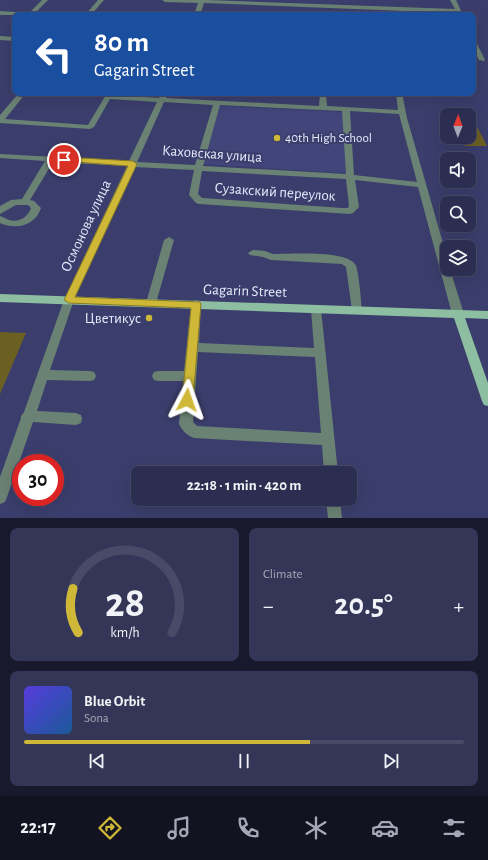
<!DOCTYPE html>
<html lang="en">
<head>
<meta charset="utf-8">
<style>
	body { margin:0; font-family:"Alegreya Sans",sans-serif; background:#343658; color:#f1f3f6; height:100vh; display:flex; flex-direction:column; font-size:15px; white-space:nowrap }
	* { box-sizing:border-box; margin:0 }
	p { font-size:13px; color:#a6a8b7 }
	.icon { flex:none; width:22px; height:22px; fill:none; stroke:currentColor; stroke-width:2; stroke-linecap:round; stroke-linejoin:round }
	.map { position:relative; height:518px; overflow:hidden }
	.details { display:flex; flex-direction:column; gap:10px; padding:10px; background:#18192d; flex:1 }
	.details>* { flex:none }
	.banner { position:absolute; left:12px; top:12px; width:464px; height:84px; border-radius:8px; box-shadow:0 4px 16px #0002,0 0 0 1px #484a68; background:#1a4fa0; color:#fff; overflow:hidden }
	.needle { width:26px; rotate:1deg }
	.fabs { position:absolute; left:440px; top:108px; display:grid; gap:8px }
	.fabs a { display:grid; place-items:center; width:36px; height:36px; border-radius:8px; background:#2c2e51; box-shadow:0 4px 16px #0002,0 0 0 1px #484a68; font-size:20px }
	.speed { position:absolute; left:12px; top:454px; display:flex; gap:8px; font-size:20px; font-weight:700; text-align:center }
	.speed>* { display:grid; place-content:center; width:52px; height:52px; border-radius:50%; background:#2c2e51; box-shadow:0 4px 16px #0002,0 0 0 1px #484a68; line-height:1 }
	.speed .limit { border:6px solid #d22; background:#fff; color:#111 }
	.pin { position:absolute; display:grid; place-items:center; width:34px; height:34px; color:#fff; margin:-17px; border:2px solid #fff; border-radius:50%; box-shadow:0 1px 4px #0007 }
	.me { position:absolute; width:44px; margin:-22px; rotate:4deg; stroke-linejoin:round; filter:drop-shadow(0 0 3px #0008) }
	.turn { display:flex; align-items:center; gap:14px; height:84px; padding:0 16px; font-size:18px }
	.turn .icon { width:52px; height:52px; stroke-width:2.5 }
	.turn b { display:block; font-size:28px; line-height:34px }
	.big { font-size:30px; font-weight:700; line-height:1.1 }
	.details .card { flex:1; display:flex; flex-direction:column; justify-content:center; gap:6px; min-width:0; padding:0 14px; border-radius:8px; background:#343658 }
	.details .dial { align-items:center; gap:0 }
	.dial svg { height:104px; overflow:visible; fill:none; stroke:#484a68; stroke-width:7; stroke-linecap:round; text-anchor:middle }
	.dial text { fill:#f1f3f6; stroke:none }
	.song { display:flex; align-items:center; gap:12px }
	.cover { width:48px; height:48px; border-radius:6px; background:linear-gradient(135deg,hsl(250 70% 55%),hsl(210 70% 35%)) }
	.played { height:4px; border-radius:2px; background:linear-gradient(90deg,#cfb837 65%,#484a68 65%) }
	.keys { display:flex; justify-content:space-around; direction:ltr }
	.heat { display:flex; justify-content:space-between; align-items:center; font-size:22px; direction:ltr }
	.details .tiles { flex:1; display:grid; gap:10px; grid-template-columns:1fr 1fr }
	.card:last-child { grid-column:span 2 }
	.trip { position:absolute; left:131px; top:466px; width:226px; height:40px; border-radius:8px; background:#2c2e51; box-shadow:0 4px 16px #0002,0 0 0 1px #484a68; font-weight:700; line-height:40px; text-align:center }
	.menu { display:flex; height:64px; justify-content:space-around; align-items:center; background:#121220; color:#a6a8b7 }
	.menu .icon { width:28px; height:28px }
	.menu .on { color:#cfb837 }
	.menu b { font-size:18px; color:#f1f3f6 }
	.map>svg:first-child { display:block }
</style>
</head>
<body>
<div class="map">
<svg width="488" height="518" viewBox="0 0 488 518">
	<rect width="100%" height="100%" fill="#3b3e6c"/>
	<!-- built -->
	<path fill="#41457a" d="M219,106L343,112L346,173L203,164Z"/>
	<!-- green -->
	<path fill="#6b5f22" d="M449,108L468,109L487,146H465L461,137H469V115H450L448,109Z
		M0,332L26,333L0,394Z"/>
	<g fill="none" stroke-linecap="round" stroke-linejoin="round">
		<!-- minor -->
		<path fill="#6a8273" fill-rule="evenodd" d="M42,0H48L35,13L41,15H0V11L29,13Z
			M98,0H104L91,15H85Z
			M162,0H207L455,9L450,0H456L463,15H457L456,13L204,3L200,15H194L198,3L165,2Z
			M0,36L15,37V41L0,40Z
			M473,40L476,42L485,60L484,61L479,60L473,48Z
			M19,93H26L5,119L88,125L107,93H113L112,95L159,98L162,93H168L166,98L319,106L320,93H326L327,106L398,110L396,93H402L407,118L447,257V269H450L464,314L462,317L458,318L454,317L452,314L418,187L355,180L359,207L353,213L350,214L199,204L196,203L189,195L194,170L135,167L74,300L50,370L90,371L94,372L96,376L94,380L90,381L47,380L37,411L76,413L81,415L82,419L81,423L76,425L33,422L7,497L5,502L0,504V477L21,418V416L24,412L64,300L127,166L53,162L30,200L34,201L41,208C35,226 16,230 0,223V216C4,217 6,219 9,220C19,223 28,217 31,208L28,205H16L0,214V206L11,200L22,199L45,161L0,158V154L129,161L157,102L110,99L94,127L90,129L0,123V115ZM164,102L213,105L195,165L137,162ZM220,105L342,111L346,174L203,166ZM350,111L399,114L417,182L354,175ZM202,171L346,179L349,206L348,208H342L202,198L198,194Z
			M169,237L174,240L156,303L155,306H147L146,303L164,240Z
			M253,250L265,251L273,254C290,254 345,250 355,264C359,269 361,302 362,310L361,313H353L352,310L346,267L342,264L271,260L263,257L250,255L248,253Z
			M196,300L200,301L201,304L199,343L314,348L311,309L312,306H320L321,309L338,473H324L322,445L194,438C187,436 182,430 179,424L183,381H158L154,380L152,376L154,372L158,371H184L191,304L192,301ZM198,352L315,357L321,433L197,426L193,422Z
			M326,499H340L342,518H328Z"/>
		<!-- major -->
		<path fill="#8dbea1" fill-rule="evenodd" d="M0,294L488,311V319L465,318L488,383V406L484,405L482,401L454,318L0,302Z"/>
	</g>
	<!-- route -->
	<path fill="#cfb837" stroke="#877824" d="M64,157L133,161L137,164L75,297L200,302L201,304L193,400L191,404L187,405L183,404L182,400L191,308L69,303L64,300L128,166L62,161V158Z"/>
	<!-- markers -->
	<g fill="#cfb837" stroke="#3b3e6c" stroke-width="1.5">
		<circle cx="277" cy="138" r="4"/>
		<circle cx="149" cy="318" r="4"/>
	</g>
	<g text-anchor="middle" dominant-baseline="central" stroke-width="4" stroke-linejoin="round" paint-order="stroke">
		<!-- far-poi labels -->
		<g font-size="13" fill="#e6e9fa" stroke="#3b3e6c" text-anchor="start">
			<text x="285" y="138">40th High School</text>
		</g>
		<!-- street labels -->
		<g font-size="15" fill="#e6e9fa" stroke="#3b3e6c">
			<text transform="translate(212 154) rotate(4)">Каховская улица</text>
			<text transform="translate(275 192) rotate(4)">Сузакский переулок</text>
			<text transform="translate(86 226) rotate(-65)">Осмонова улица</text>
			<text transform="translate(245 291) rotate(2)">Gagarin Street</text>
		</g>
		<!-- poi labels -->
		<g font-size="15" fill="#e6e9fa" stroke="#3b3e6c" text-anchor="end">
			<text x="141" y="318">Цветикус</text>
		</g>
	</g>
</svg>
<div class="fabs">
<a><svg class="needle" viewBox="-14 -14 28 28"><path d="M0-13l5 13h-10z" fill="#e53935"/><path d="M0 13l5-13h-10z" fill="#a6a8b7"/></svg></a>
<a><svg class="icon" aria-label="sound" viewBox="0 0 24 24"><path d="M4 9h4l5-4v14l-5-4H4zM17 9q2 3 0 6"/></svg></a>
<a><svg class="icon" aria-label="search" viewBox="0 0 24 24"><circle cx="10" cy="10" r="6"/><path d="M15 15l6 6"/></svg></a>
<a><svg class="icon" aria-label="layers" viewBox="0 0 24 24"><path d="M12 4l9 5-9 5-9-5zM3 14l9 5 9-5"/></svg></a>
</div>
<div class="speed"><div class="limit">30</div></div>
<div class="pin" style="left:64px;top:160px;background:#d93025"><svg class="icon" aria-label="arrive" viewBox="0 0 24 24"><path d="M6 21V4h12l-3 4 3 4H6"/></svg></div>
<svg class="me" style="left:187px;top:400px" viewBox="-20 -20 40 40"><path d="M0-17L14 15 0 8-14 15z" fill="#cfb837" stroke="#fff" stroke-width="4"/></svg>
<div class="trip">22:18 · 1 min · 420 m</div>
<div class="banner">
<div class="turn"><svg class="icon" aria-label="left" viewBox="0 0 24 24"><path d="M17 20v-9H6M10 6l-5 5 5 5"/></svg><div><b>80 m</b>Gagarin Street</div></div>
</div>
</div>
<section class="details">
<div class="tiles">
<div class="card dial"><svg viewBox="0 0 100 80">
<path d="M14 69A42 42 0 1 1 86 69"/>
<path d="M14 69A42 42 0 0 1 10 35" stroke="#cfb837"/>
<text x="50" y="56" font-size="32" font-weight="700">28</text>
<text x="50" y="72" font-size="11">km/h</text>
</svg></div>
<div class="card"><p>Climate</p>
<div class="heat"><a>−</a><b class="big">20.5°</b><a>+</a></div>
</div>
<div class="card">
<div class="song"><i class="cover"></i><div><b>Blue Orbit</b><p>Sona</p></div></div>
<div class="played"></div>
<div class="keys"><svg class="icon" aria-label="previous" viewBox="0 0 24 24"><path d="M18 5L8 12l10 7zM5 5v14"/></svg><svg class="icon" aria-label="pause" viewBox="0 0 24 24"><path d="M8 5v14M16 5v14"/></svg><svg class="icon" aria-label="next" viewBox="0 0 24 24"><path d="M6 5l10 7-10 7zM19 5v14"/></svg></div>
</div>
</div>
</section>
<nav class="menu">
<b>22:17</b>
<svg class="icon on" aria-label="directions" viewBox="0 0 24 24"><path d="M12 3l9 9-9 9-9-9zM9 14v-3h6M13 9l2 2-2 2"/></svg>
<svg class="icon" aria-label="music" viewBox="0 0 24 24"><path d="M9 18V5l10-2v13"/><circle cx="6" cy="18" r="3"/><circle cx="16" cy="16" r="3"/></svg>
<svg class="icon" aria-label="phone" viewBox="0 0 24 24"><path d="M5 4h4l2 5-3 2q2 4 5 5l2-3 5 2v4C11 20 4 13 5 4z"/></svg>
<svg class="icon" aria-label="climate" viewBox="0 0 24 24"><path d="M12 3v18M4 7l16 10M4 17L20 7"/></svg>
<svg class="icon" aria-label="car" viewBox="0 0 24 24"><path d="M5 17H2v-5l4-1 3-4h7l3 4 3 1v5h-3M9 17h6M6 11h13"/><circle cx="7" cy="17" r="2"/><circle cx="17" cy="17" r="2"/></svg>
<svg class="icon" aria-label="filters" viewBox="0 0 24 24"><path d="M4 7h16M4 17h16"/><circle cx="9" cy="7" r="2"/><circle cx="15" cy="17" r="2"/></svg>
</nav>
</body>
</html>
